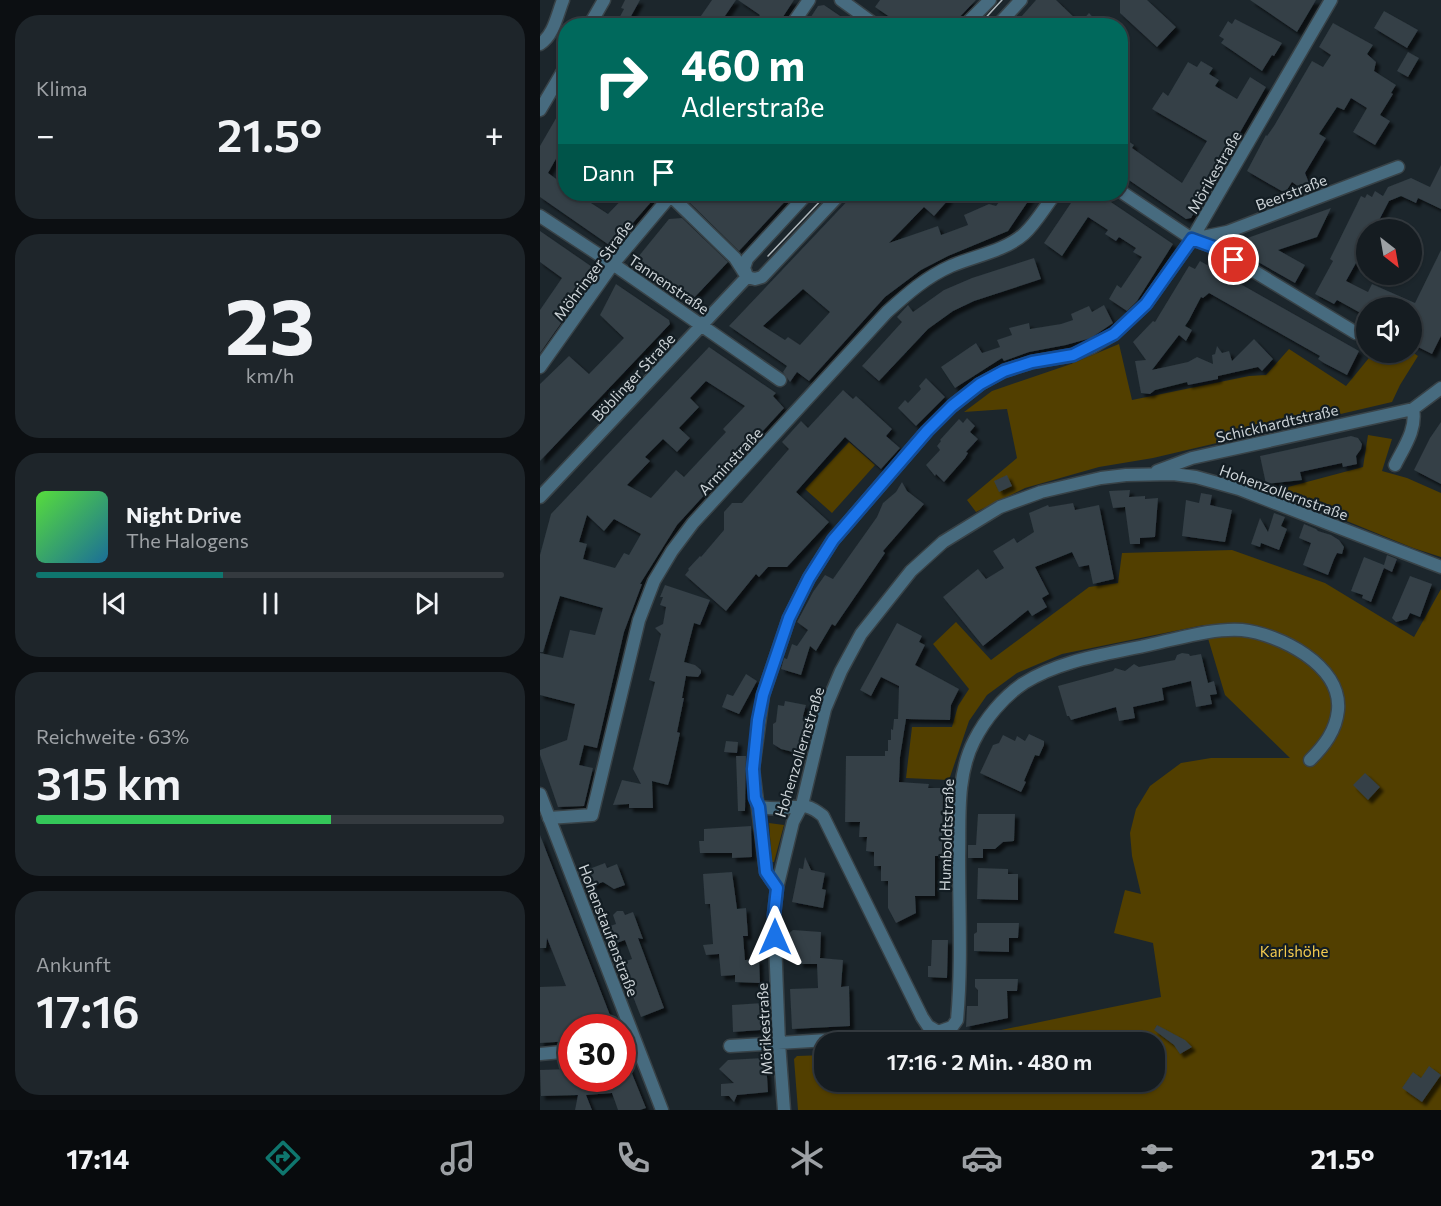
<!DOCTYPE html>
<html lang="de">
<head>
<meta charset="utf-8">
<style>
	body { margin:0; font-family:Commissioner,sans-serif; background:#1e252a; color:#f1f3f6; height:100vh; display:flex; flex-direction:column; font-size:22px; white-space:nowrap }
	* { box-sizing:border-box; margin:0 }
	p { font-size:20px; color:#9da1a5 }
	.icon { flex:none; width:33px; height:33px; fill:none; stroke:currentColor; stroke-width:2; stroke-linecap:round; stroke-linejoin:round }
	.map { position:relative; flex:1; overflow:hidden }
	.panel { display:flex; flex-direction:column; gap:15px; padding:15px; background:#0c0f12; width:540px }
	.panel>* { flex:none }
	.hud { position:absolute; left:18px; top:18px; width:570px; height:183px; border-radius:24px; box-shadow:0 2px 4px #0004,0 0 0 2px #343a3f; background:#00695c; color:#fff; overflow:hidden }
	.needle { width:39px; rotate:149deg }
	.controls { position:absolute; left:816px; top:219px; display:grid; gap:12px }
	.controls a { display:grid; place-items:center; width:66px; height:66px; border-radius:50%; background:#151c21; box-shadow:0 2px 4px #0004,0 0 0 2px #343a3f; font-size:30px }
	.speed { position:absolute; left:18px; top:1014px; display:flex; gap:12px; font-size:30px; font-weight:700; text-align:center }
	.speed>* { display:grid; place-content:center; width:78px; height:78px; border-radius:50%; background:#151c21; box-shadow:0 2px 4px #0004,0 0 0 2px #343a3f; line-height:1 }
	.speed .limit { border:9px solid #d22; background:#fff; color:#111 }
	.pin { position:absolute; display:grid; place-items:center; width:51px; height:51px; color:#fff; margin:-26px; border:3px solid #fff; border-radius:50%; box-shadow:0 2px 6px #0007 }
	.me { position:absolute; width:66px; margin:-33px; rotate:0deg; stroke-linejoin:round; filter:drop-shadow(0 0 4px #0008) }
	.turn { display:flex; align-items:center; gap:21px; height:126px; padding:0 24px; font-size:27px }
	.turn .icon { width:78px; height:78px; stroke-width:2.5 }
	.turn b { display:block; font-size:42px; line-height:51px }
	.then { display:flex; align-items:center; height:57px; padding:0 24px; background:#0003; gap:12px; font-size:22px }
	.big { font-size:45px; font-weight:600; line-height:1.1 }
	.panel .card { flex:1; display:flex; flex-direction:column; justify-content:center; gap:9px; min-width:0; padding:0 21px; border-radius:24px; background:#1e252a }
	.panel .dial { align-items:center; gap:0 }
	.dial b { font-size:78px; line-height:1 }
	.song { display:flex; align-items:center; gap:18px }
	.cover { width:72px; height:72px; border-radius:9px; background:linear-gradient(135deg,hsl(110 70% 55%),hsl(200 70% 35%)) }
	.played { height:6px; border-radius:3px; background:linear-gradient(90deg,#0f766e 40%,#343a3f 40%) }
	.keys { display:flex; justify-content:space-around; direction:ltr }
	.heat { display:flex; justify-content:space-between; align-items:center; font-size:33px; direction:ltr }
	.charge { height:9px; border-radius:4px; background:linear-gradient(90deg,#34c759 63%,#343a3f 0) }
	.trip { position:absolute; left:274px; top:1032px; width:351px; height:60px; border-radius:24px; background:#151c21; box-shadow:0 2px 4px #0004,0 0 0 2px #343a3f; font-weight:600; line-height:60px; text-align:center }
	.dock { display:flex; height:96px; justify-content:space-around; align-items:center; background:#080b0d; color:#9da1a5 }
	.dock .icon { width:42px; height:42px }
	.dock .on { color:#0f766e }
	.dock b { font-size:27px; color:#f1f3f6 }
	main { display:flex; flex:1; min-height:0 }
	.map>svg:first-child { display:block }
</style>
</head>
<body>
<main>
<section class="panel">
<div class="card"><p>Klima</p>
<div class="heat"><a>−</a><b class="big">21.5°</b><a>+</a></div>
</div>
<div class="card dial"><b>23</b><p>km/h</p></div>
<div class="card">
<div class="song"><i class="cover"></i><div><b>Night Drive</b><p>The Halogens</p></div></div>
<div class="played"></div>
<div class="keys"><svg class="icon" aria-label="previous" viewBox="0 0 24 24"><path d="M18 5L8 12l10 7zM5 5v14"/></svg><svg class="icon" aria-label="pause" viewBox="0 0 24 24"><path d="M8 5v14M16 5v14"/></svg><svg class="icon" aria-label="next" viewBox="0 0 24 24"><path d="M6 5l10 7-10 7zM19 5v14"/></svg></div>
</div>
<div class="card"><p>Reichweite · 63%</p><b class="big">315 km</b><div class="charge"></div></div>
<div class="card"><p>Ankunft</p><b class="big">17:16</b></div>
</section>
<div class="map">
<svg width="901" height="1110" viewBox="0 0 901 1110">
	<defs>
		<filter id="shadow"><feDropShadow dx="4" dy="4" stdDeviation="1.5" flood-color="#0009"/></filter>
	</defs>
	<rect width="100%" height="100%" fill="#1c262c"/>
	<!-- green -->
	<path fill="#523f00" d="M579,344L592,400L709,376L726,375L749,349L806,386L833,353L872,352L878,356L860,385L852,402L613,458L559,467L485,488L436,512L427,500L477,458L467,409L424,412L452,391L531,364Z
		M828,435L852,439L842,471L867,478L901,493V557L873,548L733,491L823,467Z
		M309,442L335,465L292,513L265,489Z
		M692,550L785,583L874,637L901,589V1110H258L254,1059L257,1056L285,1055V1082H615V1042H415L427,1037L621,997L613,943L574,933L585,890L601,894L592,856L590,833L596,809L610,786L641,763L671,758H750L685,695L664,625L522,654L477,673L447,695L429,721L409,780L366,778L372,727H412L418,706L429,689L393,644L416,622L451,660L549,587L578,583L582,553Z
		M229,823L244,825L234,862H232Z"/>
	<!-- building -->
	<path fill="#343f46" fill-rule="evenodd" filter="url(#shadow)" d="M85,0H100L90,18L104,26H75L84,9L81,8Z
		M172,0H196L178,26H154Z
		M198,0H254L237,26H213L220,15Z
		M340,0H436L411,26H363L335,7Z
		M496,0H516L540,23L549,13L561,26H473Z
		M580,0H607L636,27L617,47L580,13Z
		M710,0H776L757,32Z
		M284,5L303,18L298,26H265L278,6Z
		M844,11L878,30L867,48L834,28Z
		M695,19L742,43L734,56L732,55L722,71L681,43L684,39L679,36L688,21L692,24Z
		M793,23L833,45L827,54L836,62L834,71L856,85L851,93L853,94L840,115L850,121L835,145L813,132L827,108L811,98L804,110L797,107L779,134L786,138L765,173L769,183L759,187L752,182L745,193L707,171L726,135L727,136L734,126L772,61L783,67L791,55L779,47Z
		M868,52L879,58L868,77L857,71Z
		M661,61L673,68L669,74L679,80L675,86L697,99L710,77L726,87L651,218L646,219L580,174V141L583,143L585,139L594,145L592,148L642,183L667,141L612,109L623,92L628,96L648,62L657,67Z
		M26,101V141L8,173L26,186V194H37L68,214L87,194H118L72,247L0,197V146Z
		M901,165V209L878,198L876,203L861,196L849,201L834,230H826V245L806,281L828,292L832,284L875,303L901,250V336L892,354L872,344V308H826V316L797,300L794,304L775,294L793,261L790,259L821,196L825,198L827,194L832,197L835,191L843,196L848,187L871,178L890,187Z
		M149,194H171L177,199L181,194H252L199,251L150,203Z
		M314,194H403L409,199L394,216L384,207L349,243L398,226L401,235L428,225L424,215L449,204L456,206L465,194H493L468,231L408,256L381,270L345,297L269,381L257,372L250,382L243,372L247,366L189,326ZM263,289L290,312L260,345L248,337L245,340L223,326Z
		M537,194H559L633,244L597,301L587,311L569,299L577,285L581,288L602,257L593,252L596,248L579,237L576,241L565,234L568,230L548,217L522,256L504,243Z
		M791,208L777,237L738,250L765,265L755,283L688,245Z
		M142,218L188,262L153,299H149L94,262L129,219Z
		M0,231L58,271L0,353V310L22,278L0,262Z
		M494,258L501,279L434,301L413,311L388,329L339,381L322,366L362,322L357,317L368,305L373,312L404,290L432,278Z
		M660,261L819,351L807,375L784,363L778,359L780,356L669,293L663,298L661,297L649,320L645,326L652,330L646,341L639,335L612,370L648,362L657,357L673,364L672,355L675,354L677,346L682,353L689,351L692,361L714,339L733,359L722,371L718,367L678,376V379L648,385L647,382L615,390L610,394L601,393L595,361L606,360L593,342L613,321L615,322L649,266L655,269Z
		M76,284L129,320L130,324L0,461V384L29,356L49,374L84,338L60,315Z
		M564,305L573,323L551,338L526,345L489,352L464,361L462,358L415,388L401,367L436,343L442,353L460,347L457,340L472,335L469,328L489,323L490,329L521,324L533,320L531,314L549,306L552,312Z
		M169,347L236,393L233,396L244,408L137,525L100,584H102L84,632L57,748L44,745L39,765L53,768L44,806L18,807L0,755V750L27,740L35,704L0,695V653L23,658L30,630L55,635L63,608L20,596L3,652H0V555L11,514ZM166,381L205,406L183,429L186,432L144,477L136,470L111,498L87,485L110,461L105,457L123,439L137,452L150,438L139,428L159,407L150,398ZM47,515L64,531L74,519L101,534L89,555L84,553L75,568L43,559L47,544L39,542Z
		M386,378L405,397L376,426L358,408L365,400L368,403L381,389L379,386Z
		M303,390L313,399L316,396L352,429L346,436L360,448L341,469L305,437L256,492L289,522L247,567H228L219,577L216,574L186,611L145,575L149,570L148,569L160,556L161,557L184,530V512L192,503H202L249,449L242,442L261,421L268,428Z
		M427,418L435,426L430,432L438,439L426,452L428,453L425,458L404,482L396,474L395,476L386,465L400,450L397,446L401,441L400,440L419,419L423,423Z
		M901,422V484L874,470L890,438Z
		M811,436L818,438L822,444L821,449L816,456L817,464L803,467L802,463L760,472L762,480L726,484L720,456Z
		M467,475L472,486L459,492L454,481Z
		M362,482L367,491L384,504L343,551L345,553L295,626L292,624L276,651L270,646L261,675L241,669L244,658L247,659L252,644L257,646L268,630L257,622L273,592L285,575L293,579L337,517L343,503L356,492Z
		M590,490L589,497L605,496V499L618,498L615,537L600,538V544H590L585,507L573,508L569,491Z
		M661,493L672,495L670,505L692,510L685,542L642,536L646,500L659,503Z
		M533,503L535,510L559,505L574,579L553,584L549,565L539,567L532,552L495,567L509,594L502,598L507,607L492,616L488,610L443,646L403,597L438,569L446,579L464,568L453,551L474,538L477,543L494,532L489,513L508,505L509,507Z
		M734,513L745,517L741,526L747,529L739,550L721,543L720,547L711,544L720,518L728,532Z
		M764,524L776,529L778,531L791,535L799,540L804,547L802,554L797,553L794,559L788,575L763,565L771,543L759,538Z
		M847,555L857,559L852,572L844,568L831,602L822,598L823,595L811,591L824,557L844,565Z
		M870,576L892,584L880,617L870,613L867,619L856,622L852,618Z
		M125,585L170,600L160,625L154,623L144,662L155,665L161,670V673L158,677L146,676L142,698H144L137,732L140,733L130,779L128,785L112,781L113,808H89V804L73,805L82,780L101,784L93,769L115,682L109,680L121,634L115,628L123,624L126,607L120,605L123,597H120Z
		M357,623L382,636L379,642L385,645L375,665L419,689L411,705L410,720L366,719L360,757L359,782L389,784L388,788H403L402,856H395V896H375L376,913L356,923L348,908V881H341V866H334V852L326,851L327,837H319L320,822H305L306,756H345V751H348V740H351V729L353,730L354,719H358L359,686L341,677L331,696L320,690Z
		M642,653L649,654L650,656L661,654L668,683L674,681L677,694L670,695L672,704L656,707L651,681L622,688L624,700L593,707L595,718L579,721L576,707L531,720L529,716H527L518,686L573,671L575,668L585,671L594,664L599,667L635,660L637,655Z
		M206,674L217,681L199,714L182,707L187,694L193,696Z
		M245,701L266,705L263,716L265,722L257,753L241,749L233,744V724L236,722L238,705L244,706Z
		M489,734L504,741V745L499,756L495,755L484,781L486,782L481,792L440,773L453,745L459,743L463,735L475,741L477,736L485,741Z
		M186,741L198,742L197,753L184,752Z
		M196,756H206L205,811H198Z
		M825,773L840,787L828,800L813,785Z
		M438,814H475L474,841L463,842L455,849H443V858H428V845H436Z
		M211,826L212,857L192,858V853H160L159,841H164V829Z
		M0,835L75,1028H32V1041L0,1043V987L26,986L7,938L6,948H0Z
		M265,857L271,870L285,873L282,889L286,890L283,908L252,902L259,868L263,869Z
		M65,863L67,868L77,864L85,885L74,889L63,882L50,887L44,871Z
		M438,868L468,869V874H478V900L437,899Z
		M192,872L197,909L206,908L208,936H203L205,960L219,959L220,983L195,982V975L181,976L179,954L166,955L163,945L173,944L170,904H165L163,874Z
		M77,911H83L85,915L93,912L103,939L98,938L124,1008L101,1017L80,963L92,959L85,940L74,944L67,927L76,924L73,915Z
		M437,923H479L478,938H469V952L434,951V934L437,932Z
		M253,930L281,932L280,958L303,960L301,987L309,986L310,1026L252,1029L250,989L278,988L277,964H259V957H249V933Z
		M392,940H408L407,978L388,977V966H391Z
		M435,979H478L477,991H467L468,1018L426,1027L427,1006H438V990L435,987Z
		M223,1003L224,1027L221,1030L193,1032L192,1005Z
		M617,1025L645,1040L652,1047L640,1054L634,1045L614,1030Z
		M82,1049L106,1108L100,1110H78L72,1093L46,1095L52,1110H35L38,1095L1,1096L0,1070L29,1069V1078H82Z
		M223,1058L226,1061L228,1092L197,1095L194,1102L189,1096H181V1084L194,1083L179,1069L188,1060Z
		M889,1066L901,1075L882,1102L862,1088L873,1072L881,1078Z"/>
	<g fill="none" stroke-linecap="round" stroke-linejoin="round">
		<!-- minor casing -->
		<g stroke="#384247" stroke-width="15">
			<path id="minor" d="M301,0L337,26
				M251,26L269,0
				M424,26L450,0
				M457,26L481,0
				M0,44C14,35 17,15 23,0
				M580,191L652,239L674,247L816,333
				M131,196L195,258L207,277
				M0,216L73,264L240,380
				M653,239L687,232L858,167
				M207,276L204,268L207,259L267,194
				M207,277L215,279L222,277L300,194
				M0,367L73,264L132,194
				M855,465C864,447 877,429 873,409
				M617,471L652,458L873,409L901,388
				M0,497L207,277
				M219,807C227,808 236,809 245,808C263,806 267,803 283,816L382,1017L388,1026L398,1032L412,1027L417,1020C422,966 419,911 419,857C420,819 416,776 434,741C445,719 463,697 484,683C522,659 570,654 613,644C641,638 673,628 702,630C739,634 802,665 798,710C796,731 784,746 770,760
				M9,818L52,815L99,620L114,581L132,551L153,523L347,312C367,294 386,277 411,266C434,256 465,251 484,234C496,223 505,207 515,194
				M237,888L226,872L213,769L223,695L249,618L269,578L293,540L387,431L412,406L440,384L464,371L492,362L533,355L552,347L574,334L606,304L652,239L791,0
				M190,1046L288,1040
				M0,1054L32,1051
				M244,1110L239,1043L234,915L237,888L253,822L262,805L285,709L301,671L321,634L371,571L403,542L460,507L501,492L561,478L586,475L633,474L656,477L699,489L901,567"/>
		</g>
		<!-- tertiary casing -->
		<g stroke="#384247" stroke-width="15">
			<path id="tertiary" d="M49,26L64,0
				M0,110L26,66
				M0,794L122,1110"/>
		</g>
		<!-- minor -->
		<use href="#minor" stroke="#476b7f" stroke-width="12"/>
		<!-- tertiary -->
		<use href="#tertiary" stroke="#476b7f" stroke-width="12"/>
		<!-- tram -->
		<path stroke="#b0b8bc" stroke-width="1.5" d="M438,26L462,0
			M228,256L287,194"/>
	</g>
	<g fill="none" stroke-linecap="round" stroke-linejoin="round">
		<!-- route casing -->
		<g stroke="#114b97" stroke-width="15">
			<path id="route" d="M235,937L234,915L237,888L226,872L219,807L215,798L213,769L218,720L223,695L249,618L269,578L293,540L387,431L412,406L440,384L464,371L492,362L533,355L574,334L606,304L652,239L674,247L694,260"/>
		</g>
		<!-- route -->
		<use href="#route" stroke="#1a73e8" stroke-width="10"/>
	</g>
	<g text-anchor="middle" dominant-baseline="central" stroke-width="4.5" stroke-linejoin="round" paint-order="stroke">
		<!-- street labels -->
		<g font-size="15" fill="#ccd3d7" stroke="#131d23">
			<text transform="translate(674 172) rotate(-60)">Mörikestraße</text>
			<text transform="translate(751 192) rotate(-21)">Beerstraße</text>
			<text transform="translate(53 270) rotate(-53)">Möhringer Straße</text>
			<text transform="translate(129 284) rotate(34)">Tannenstraße</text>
			<text transform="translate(93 377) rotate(-47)">Böblinger Straße</text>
			<text transform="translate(737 423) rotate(-13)">Schickhardtstraße</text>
			<text transform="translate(190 461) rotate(-47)">Arminstraße</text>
			<text transform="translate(744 492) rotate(20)">Hohenzollernstraße</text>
			<text transform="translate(259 752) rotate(-73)">Hohenzollernstraße</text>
			<text transform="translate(406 835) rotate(-88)">Humboldtstraße</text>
			<text transform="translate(69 930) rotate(69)">Hohenstaufenstraße</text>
			<text transform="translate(224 1029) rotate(-93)">Mörikestraße</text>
		</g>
		<!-- park labels -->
		<g font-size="15" fill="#f3ca4f" stroke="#131d23">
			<text x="754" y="951">Karlshöhe</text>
		</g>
	</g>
</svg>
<div class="controls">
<a><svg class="needle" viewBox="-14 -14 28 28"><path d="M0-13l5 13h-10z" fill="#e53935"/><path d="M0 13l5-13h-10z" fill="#9da1a5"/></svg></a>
<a><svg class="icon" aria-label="sound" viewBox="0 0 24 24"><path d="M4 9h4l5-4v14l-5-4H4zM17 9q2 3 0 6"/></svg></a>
</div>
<div class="speed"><div class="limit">30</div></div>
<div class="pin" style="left:694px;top:260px;background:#d93025"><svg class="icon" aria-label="arrive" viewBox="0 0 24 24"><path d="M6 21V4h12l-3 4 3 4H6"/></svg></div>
<svg class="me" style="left:235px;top:937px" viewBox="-20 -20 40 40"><path d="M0-17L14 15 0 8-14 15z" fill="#1a73e8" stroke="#fff" stroke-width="4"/></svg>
<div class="trip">17:16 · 2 Min. · 480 m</div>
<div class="hud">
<div class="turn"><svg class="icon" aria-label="right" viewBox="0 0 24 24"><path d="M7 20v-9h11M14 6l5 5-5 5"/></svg><div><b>460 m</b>Adlerstraße</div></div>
<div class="then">Dann<svg class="icon" aria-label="arrive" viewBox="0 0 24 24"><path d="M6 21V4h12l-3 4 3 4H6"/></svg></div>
</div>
</div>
</main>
<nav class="dock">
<b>17:14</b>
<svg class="icon on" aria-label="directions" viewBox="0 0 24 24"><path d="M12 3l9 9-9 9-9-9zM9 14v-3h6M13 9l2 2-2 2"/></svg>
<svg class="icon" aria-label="music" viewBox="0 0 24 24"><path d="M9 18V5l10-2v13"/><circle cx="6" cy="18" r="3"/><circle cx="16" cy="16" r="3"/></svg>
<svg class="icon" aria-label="phone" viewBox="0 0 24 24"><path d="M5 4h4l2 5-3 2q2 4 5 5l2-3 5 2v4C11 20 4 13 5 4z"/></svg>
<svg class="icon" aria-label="climate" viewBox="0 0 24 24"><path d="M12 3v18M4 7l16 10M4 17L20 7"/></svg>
<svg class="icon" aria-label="car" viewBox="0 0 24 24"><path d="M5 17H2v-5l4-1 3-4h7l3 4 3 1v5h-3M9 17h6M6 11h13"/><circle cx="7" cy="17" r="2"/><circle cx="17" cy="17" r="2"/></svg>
<svg class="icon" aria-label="filters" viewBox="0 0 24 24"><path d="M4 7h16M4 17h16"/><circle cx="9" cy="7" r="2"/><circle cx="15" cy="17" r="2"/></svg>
<b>21.5°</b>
</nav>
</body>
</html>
